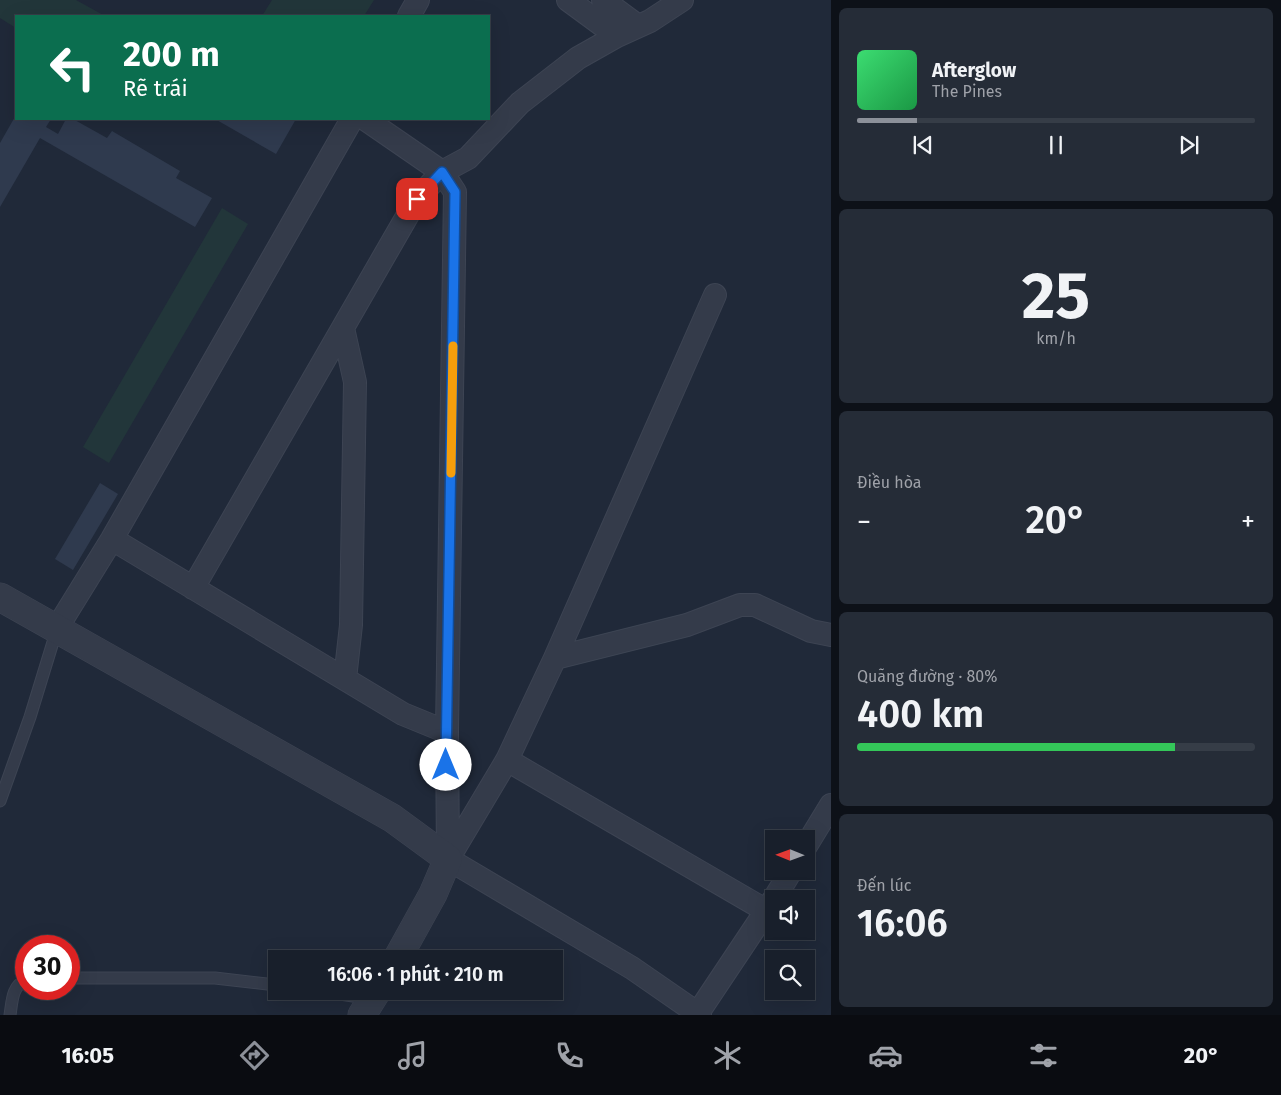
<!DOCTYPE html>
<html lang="vi">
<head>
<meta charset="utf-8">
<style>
	body { margin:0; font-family:"Fira Sans",sans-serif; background:#252c37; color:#f1f3f6; height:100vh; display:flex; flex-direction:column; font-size:19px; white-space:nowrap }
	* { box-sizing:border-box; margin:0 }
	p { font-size:16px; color:#9fa2a9 }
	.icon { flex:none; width:28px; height:28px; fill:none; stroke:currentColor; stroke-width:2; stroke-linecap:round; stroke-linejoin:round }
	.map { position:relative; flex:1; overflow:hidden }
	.details { display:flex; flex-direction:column; gap:8px; padding:8px; background:#0d1118; width:450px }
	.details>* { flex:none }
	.banner { position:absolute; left:15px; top:15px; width:475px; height:105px; border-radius:0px; box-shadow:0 5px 20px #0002,0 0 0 1px #363d47; background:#0b6e4f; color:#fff; overflow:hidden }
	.needle { width:32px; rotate:271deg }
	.tools { position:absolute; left:765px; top:830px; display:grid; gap:10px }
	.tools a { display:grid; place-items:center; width:50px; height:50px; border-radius:0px; background:#181f2b; box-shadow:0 5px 20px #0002,0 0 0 1px #363d47; font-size:25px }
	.speed { position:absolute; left:15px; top:935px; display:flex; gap:10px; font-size:25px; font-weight:700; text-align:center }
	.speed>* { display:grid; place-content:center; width:65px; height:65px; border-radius:50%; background:#181f2b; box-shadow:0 5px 20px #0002,0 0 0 1px #363d47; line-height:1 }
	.speed .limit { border:8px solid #d22; background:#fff; color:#111 }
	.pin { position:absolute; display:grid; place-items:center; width:42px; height:42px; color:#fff; margin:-21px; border-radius:10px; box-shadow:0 2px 8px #0006 }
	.me { position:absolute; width:55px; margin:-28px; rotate:0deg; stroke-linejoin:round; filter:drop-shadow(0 0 4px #0008) }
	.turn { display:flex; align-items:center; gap:18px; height:105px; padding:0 25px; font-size:22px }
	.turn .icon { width:65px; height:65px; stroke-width:2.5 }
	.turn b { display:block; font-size:35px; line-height:42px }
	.big { font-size:38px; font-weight:600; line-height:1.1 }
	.details .card { flex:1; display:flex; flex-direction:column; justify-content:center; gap:8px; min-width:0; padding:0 18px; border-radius:8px; background:#252c37 }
	.details .dial { align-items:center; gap:0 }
	.dial b { font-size:65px; line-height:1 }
	.song { display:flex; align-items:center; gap:15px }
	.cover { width:60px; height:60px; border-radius:8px; background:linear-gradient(135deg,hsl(140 70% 55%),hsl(140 70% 35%)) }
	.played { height:5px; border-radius:2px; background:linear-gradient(90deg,#8c9099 15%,#363d47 15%) }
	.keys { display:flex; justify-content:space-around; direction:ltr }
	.heat { display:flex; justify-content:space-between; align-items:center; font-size:28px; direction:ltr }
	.charge { height:8px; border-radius:4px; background:linear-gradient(90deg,#34c759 80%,#363d47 0) }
	.trip { position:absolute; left:268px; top:950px; width:295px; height:50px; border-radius:0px; background:#181f2b; box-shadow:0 5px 20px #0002,0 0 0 1px #363d47; font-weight:600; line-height:50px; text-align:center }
	.tab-bar { display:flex; height:80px; justify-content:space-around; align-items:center; background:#0a0c11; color:#9fa2a9 }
	.tab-bar .icon { width:35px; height:35px }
	.tab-bar .on { color:#8c9099 }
	.tab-bar b { font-size:22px; color:#f1f3f6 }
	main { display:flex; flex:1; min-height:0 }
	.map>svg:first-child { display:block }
</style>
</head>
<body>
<main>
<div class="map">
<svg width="831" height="1015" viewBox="0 0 831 1015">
	<rect width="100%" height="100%" fill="#202939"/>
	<!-- green -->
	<path fill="#22363a" d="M0,0H76L105,16H16V28L0,18Z
		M272,0H374L364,16H262Z
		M222,208L248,224L109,463L83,447Z"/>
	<!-- building -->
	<path fill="#2f3a4e" d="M16,115V119H51L46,127L58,134L66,119H73L107,138L112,131L180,171L176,178L212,198L195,227L40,138L0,207V143Z
		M215,119H296L276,154Z
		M100,483L118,494L73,570L55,559Z"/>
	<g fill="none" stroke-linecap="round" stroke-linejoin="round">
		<!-- service casing -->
		<g stroke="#3d4453" stroke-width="13">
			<path id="service" d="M0,801L30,717L57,629
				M69,978H215L276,985
				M321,991L372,999
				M10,1015C12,1003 12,984 26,981"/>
		</g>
		<!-- minor casing -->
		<g stroke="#3d4453" stroke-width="24">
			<path id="minor" d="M568,0L617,36
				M603,0L638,26
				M409,16L418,0
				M365,119L442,172L455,192L447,732L448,859
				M343,328L355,382L351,625L345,679
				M112,539L403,714L447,732
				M193,588L417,199L442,172L468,158L520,103L578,58L617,36L650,21L682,0
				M57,628L112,539L352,119
				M555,658L715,295
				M507,760L767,911
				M806,846L831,805
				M448,859L507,760L555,658L687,625L740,605H755L811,631L831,635
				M448,859L632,968L700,1015
				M774,899L791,871
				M698,1013L774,899"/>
		</g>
		<!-- tertiary casing -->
		<g stroke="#3d4453" stroke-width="29">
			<path id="tertiary" d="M0,597L392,818L448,859L433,894L397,959
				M362,1015L377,991"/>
		</g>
		<!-- service -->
		<use href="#service" stroke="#343b4a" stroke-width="11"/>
		<!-- minor -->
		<use href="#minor" stroke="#343b4a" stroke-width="22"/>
		<!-- tertiary -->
		<use href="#tertiary" stroke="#343b4a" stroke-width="28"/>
	</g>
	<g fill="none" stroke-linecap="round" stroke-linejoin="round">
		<!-- route casing -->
		<g stroke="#114b97" stroke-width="12">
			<path id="route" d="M417,199L442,172L455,192L446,765"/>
		</g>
		<!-- route -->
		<use href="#route" stroke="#1a73e8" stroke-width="9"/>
		<!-- slow -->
		<path stroke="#f59e0b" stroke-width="9" d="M451,473L453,346"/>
	</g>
</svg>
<div class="tools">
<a><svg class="needle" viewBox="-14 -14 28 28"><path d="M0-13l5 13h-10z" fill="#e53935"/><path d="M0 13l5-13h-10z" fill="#9fa2a9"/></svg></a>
<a><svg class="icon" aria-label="sound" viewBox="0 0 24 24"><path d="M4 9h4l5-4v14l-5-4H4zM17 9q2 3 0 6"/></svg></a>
<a><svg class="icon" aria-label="search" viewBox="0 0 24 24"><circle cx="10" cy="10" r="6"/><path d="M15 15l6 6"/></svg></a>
</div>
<div class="speed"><div class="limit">30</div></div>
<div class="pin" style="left:417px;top:199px;background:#d93025"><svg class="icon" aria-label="arrive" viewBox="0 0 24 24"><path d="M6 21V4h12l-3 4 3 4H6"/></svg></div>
<svg class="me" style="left:446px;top:765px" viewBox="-20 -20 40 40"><circle r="19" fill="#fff"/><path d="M0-13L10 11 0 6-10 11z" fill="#1a73e8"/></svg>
<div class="trip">16:06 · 1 phút · 210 m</div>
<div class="banner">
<div class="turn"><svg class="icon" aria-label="left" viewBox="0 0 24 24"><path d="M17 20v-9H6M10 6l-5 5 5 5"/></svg><div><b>200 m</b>Rẽ trái</div></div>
</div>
</div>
<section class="details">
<div class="card">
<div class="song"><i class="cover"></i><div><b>Afterglow</b><p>The Pines</p></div></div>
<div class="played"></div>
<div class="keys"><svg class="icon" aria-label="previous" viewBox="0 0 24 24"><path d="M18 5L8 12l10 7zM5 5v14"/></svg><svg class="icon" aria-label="pause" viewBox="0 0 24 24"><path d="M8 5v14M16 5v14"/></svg><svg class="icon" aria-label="next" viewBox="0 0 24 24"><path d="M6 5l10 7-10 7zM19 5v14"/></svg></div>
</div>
<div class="card dial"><b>25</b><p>km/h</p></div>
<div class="card"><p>Điều hòa</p>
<div class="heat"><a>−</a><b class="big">20°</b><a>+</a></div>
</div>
<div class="card"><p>Quãng đường · 80%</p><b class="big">400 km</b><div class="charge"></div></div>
<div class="card"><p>Đến lúc</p><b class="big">16:06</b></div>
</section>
</main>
<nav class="tab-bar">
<b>16:05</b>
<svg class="icon on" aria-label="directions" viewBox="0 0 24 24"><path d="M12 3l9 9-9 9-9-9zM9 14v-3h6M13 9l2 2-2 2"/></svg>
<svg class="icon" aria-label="music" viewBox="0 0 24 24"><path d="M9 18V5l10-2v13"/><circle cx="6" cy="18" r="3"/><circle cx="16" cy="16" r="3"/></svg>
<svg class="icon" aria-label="phone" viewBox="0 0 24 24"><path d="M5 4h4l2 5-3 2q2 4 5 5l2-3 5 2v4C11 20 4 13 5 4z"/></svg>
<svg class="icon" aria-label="climate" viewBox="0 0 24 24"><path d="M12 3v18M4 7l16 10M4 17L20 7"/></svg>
<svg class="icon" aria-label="car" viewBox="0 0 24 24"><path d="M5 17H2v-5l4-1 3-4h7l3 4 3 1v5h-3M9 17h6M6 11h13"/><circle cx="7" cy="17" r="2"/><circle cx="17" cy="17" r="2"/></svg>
<svg class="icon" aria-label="filters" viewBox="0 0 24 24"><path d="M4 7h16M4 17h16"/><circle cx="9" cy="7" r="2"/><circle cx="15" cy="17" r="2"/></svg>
<b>20°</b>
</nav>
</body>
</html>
